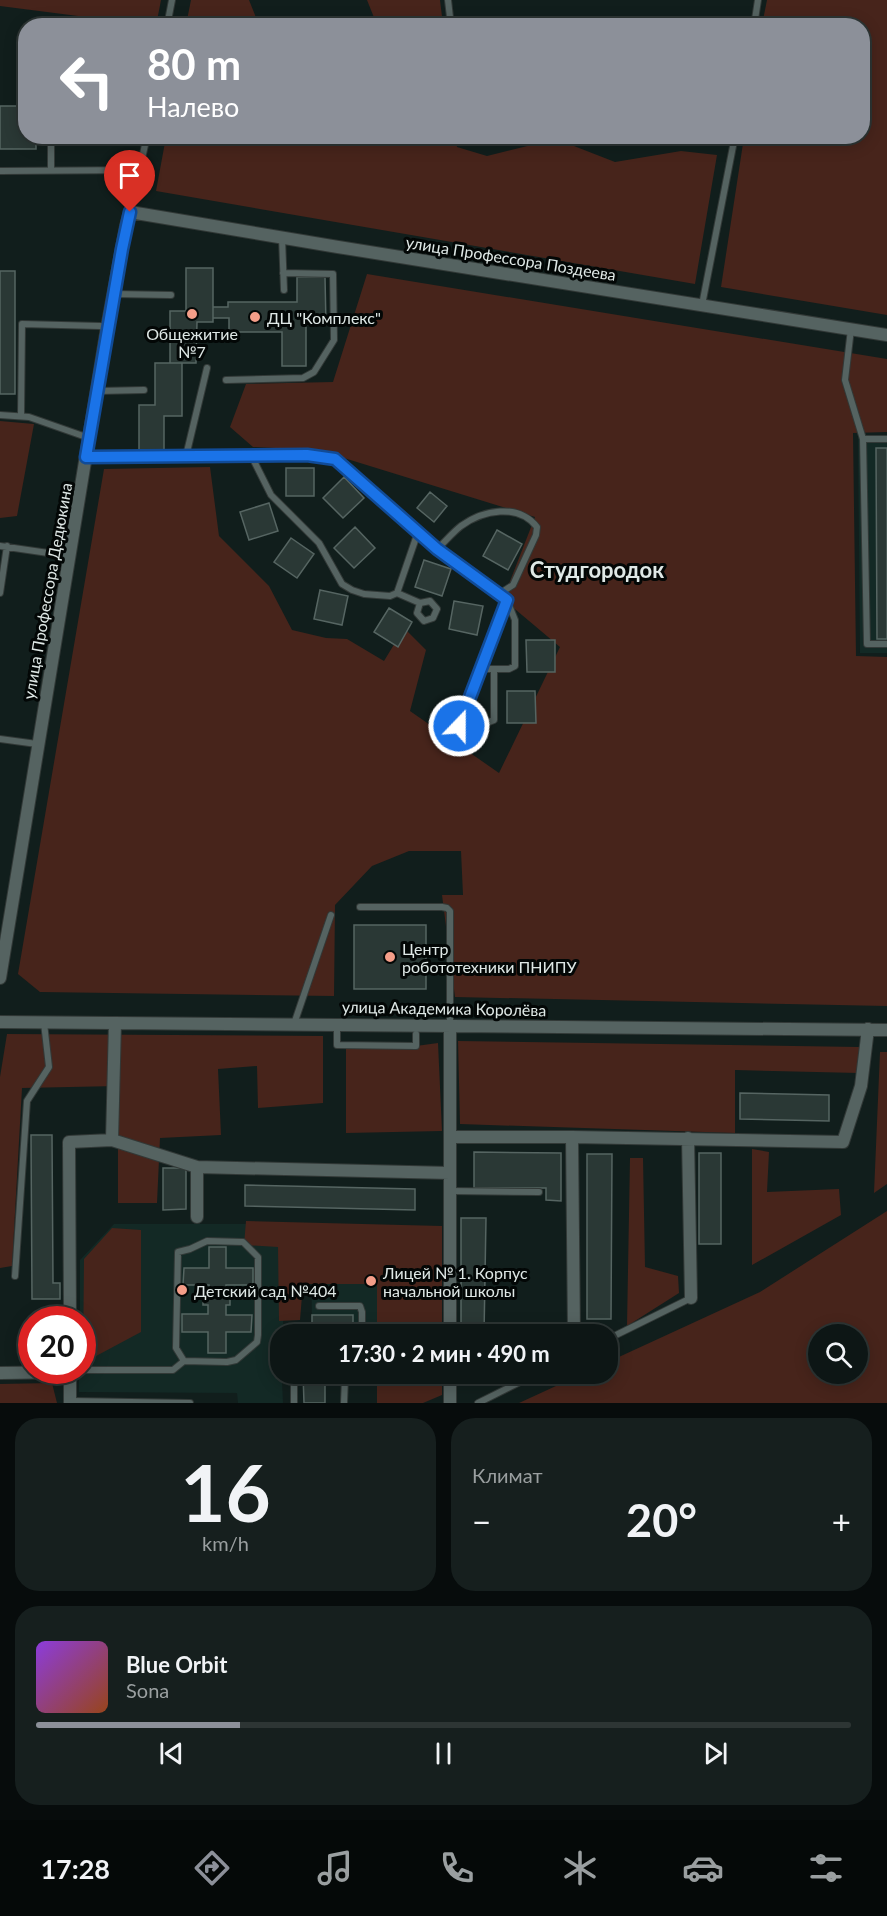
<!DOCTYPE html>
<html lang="ru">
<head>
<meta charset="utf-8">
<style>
	body { margin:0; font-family:Lato,sans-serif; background:#161f1e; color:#f1f3f6; height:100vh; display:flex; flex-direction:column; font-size:22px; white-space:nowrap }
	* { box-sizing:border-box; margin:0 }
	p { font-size:20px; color:#9a9fa0 }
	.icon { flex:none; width:33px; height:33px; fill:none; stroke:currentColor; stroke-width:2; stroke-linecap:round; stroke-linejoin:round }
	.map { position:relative; height:1403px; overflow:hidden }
	.drawer { display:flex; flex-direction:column; gap:15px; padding:15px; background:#070c0c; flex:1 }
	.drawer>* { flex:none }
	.top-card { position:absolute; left:18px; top:18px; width:852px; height:126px; border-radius:24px; box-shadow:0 3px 15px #0003,0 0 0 2px #2d3534; background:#8c9099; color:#fff; overflow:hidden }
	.controls { position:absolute; left:808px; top:1324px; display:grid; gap:12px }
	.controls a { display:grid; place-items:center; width:60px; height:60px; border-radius:50%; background:#0d1615; box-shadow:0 3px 15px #0003,0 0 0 2px #2d3534; font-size:30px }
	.speed { position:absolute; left:18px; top:1306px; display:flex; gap:12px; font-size:30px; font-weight:700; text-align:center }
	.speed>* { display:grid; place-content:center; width:78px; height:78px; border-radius:50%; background:#0d1615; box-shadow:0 3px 15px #0003,0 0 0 2px #2d3534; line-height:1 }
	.speed .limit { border:9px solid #d22; background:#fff; color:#111 }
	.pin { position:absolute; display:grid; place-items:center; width:51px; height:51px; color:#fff; margin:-62px -26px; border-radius:50% 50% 50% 0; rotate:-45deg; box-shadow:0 0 6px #0007 }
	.pin .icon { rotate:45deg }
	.me { position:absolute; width:66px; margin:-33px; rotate:22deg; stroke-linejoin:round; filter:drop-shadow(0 0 4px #0008) }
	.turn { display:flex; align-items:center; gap:21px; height:126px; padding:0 30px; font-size:27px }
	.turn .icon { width:78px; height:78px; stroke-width:2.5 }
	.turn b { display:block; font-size:42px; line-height:51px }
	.big { font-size:45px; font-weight:700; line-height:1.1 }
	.drawer .card { flex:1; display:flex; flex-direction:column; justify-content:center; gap:9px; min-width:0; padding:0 21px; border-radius:24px; background:#161f1e }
	.drawer .dial { align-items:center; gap:0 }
	.dial b { font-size:78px; line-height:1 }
	.song { display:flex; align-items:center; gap:18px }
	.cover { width:72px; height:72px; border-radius:9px; background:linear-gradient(135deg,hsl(270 70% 55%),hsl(20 70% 35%)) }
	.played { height:6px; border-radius:3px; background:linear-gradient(90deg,#8c9099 25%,#2d3534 25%) }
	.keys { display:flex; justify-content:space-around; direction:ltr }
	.heat { display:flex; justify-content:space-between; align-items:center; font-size:33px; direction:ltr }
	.drawer .tiles { flex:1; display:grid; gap:15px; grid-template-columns:1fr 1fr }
	.card:last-child { grid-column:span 2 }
	.trip { position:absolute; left:270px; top:1324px; width:348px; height:60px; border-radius:24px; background:#0d1615; box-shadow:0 3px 15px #0003,0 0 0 2px #2d3534; font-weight:700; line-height:60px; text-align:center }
	.tab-bar { display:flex; height:96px; justify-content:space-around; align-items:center; background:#050908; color:#9a9fa0 }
	.tab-bar .icon { width:42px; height:42px }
	.tab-bar .selected { color:#8c9099 }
	.tab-bar b { font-size:27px; color:#f1f3f6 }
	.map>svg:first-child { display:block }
</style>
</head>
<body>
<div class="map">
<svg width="887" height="1403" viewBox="0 0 887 1403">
	<rect width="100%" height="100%" fill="#111e1c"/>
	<!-- built -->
	<path fill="#132925" d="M858,438H887V653H860Z
		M114,1224H284L283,1335H280L283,1403H238L237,1393L79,1392V1371H82V1320H80V1260Z
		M430,1226V1335H312L311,1227Z"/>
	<!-- green -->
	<path fill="#47241b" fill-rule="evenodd" d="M0,0H161L156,26L0,6Z
		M191,0H249L259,25H186Z
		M367,0H440L443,25H377Z
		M767,0H887V315L721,287L744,137L862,136V26L762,25Z
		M166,137H455L457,147L487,156L556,139L615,162L681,151L717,155L695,284L156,191Z
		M367,274L887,359V432L853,433L856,656L887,657V1006L455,997L442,895H463L461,851H409L372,866L335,905L334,996L40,992L18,974L104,469L210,467L219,536L269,586L292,630L326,638L347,639L384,661L404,628L426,650L410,711L499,773L560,647L503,599L535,517L318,450L253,447L230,427L246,384L333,382Z
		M0,421L34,424L17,516L0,518Z
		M7,1034L323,1036V1103L258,1108L257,1066L218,1069L221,1135L160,1138L157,1203H118V1086L22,1088L12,1266L0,1268V1077Z
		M458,1041L859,1047V1073L735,1070V1133L460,1124Z
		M346,1043L416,1046L438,1043L442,1131L346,1133Z
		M880,1052H887V1184L874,1193Z
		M752,1149L769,1152L767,1192L839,1189L841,1215L752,1265Z
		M630,1158H643L645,1267L678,1276L679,1293L627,1326Z
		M887,1211V1403H519L582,1374H608V1362L760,1292ZM819,1335H858V1374H819Z
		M246,1221L442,1226V1335H377V1284H303L300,1320L279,1321L278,1247L244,1245Z
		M112,1228L141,1230V1332L83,1363L84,1259Z
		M377,1374H442V1395L423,1403H377Z
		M52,1383L57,1403H0V1384Z"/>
	<!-- building -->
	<path fill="#2a3835" stroke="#566562" stroke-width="1.5" d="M0,106H26V136H36V149H0Z
		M186,268H213V322H197L196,363H170V311H186Z
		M0,271H15V394H0Z
		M297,277H325L326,325H306V366H282V332H229V318H213V307H228V302H297Z
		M155,363H182V416H164V451H139V405H155Z
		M876,448H887V639H877Z
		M286,468H314V496H286Z
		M344,477L364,498L343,518L323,498Z
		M430,492L447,506L434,522L417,508Z
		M269,503L278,531L249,540L240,512Z
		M355,527L375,548L354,568L334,548Z
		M497,530L522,544L508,570L483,556Z
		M291,538L314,554L297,578L274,562Z
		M424,560L451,569L442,596L415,587Z
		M320,590L348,596L342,625L314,619Z
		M454,601L483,606L477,635L449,629Z
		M389,608L412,622L398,647L374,632Z
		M526,640H555V672H527Z
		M507,691H535L536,723H507Z
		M354,925H426V989H354Z
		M740,1093L829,1095V1121L740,1119Z
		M31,1135H52L53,1283H60V1299H32Z
		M474,1152L561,1153V1201L546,1200V1188H474Z
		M699,1153H721V1244H699Z
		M587,1154H612L611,1319H587Z
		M163,1168H186V1209L163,1210Z
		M245,1185L415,1189V1210L245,1206Z
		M461,1218H486L484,1335H461Z
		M209,1247H226V1268H253V1285H226V1294H230V1305H226V1315H252L251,1332H226V1353H208V1332H182V1314H208V1305H203V1294H209V1285H183L184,1268H209Z
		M312,1315H353V1327H348V1335H312Z
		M303,1374H325V1403H304Z
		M460,1374H484V1384H460Z"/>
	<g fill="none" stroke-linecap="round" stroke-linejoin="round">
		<!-- lane casing -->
		<g stroke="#323937" stroke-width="8">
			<path id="lane" d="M448,0L451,26
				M167,26L172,0
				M754,26L758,0
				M51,170V136
				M0,171L141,170
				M130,212L147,136
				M282,238L284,290
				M114,294L171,295
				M702,305L735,136
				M851,329L845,380L863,439L867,644H887
				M226,380L303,378L314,372L334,340L333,274L283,273
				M98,391L144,390
				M0,415L29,417L89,438
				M21,416L22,324L100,326L107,328
				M863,439H887
				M251,455L271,495L319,543L342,584L352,590L364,594L390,596L397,593
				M186,456L207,368
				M86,457L307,455L335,459L437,549L507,600L459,726
				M418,532L397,593L420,603L417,613L424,621L433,618L437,609L430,601L420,603
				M0,546L69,556
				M437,549C445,542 452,533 461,526C483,510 518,503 537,527L536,535L513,585L499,594
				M0,593L7,546
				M482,669H509L515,666V620L507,600
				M463,716C473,722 483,726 494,720V669
				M0,739L37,744
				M360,907H442L447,908L450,911V1025
				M294,1024L331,915
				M337,1024V1045L416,1046V1034
				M450,1191L539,1192
				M15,1276L27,1101L49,1067L44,1023
				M319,1306H360L362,1312V1335
				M608,1339L691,1298
				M82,1370H173L184,1361L227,1362L236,1360L257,1342L258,1335V1257L243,1242L207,1241L190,1249L178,1252L176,1348L184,1361
				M71,1401L190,1403
				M294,1403V1374
				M344,1403L345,1378L361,1374
				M478,1403L536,1374"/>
		</g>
		<!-- street casing -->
		<g stroke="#323937" stroke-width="14">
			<path id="street" d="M0,978L107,328L126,226L130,212L338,247L887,335
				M0,1022L887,1030
				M450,1137H572L574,1335
				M572,1137L843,1142L861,1086L868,1029
				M688,1138L691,1298
				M112,1140L197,1167
				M197,1217V1167L450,1173
				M70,1320L69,1142L112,1140L115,1023
				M450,1335V1025
				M0,1373L70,1372
				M450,1374V1403
				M70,1403V1371"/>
		</g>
		<!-- lane -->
		<use href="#lane" stroke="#556361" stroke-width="6"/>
		<!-- street -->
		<use href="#street" stroke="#556361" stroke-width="12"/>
	</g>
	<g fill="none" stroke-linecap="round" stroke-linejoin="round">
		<!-- route casing -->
		<g stroke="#114b97" stroke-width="15">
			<path id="route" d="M130,212L122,249L86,457L307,455L335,459L437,549L507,600L459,726"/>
		</g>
		<!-- route -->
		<use href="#route" stroke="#1a73e8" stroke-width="10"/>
	</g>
	<!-- markers -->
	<g fill="#f49e89" stroke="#030706" stroke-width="2">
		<circle cx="192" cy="314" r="6"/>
		<circle cx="255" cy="317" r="6"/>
		<circle cx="390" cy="957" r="6"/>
		<circle cx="371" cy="1281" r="6"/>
		<circle cx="182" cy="1290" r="6"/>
	</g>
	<g text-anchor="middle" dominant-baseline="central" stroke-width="6" stroke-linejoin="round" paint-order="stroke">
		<!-- street labels -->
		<g font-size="16" fill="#dfe8e6" stroke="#030706">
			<text transform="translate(511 258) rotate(9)">улица Профессора Поздеева</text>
			<text transform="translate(47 591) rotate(-80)">улица Профессора Дедюкина</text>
			<text transform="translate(444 1008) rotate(1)">улица Академика Королёва</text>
		</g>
		<!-- poi labels -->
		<g font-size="16" fill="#dfe8e6" stroke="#030706" text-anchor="start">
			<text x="267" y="317">ДЦ "Комплекс"</text>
			<text x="192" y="333" text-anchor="middle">Общежитие<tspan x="192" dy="18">№7</tspan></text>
			<text x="402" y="948">Центр<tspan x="402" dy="18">робототехники ПНИПУ</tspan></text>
			<text x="383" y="1272">Лицей № 1. Корпус<tspan x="383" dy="18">начальной школы</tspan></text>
			<text x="194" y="1290">Детский сад №404</text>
		</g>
		<!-- district labels -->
		<g font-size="22" font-weight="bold" fill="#dfe8e6" stroke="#030706">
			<text x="597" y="569">Студгородок</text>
		</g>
	</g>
</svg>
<div class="controls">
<a><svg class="icon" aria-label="search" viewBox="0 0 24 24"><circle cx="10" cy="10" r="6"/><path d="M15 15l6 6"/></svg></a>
</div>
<div class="speed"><div class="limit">20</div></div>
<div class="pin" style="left:130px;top:212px;background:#d93025"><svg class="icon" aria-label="arrive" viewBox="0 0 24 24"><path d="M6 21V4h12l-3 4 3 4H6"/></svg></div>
<svg class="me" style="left:459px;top:726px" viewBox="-20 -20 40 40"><circle r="17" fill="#1a73e8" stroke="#fff" stroke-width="3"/><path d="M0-11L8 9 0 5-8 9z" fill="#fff"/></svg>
<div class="trip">17:30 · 2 мин · 490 m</div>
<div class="top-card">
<div class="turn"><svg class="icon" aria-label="left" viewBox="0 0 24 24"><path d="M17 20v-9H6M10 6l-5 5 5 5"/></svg><div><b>80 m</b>Налево</div></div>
</div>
</div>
<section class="drawer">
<div class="tiles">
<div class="card dial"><b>16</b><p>km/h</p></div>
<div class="card"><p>Климат</p>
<div class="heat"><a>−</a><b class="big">20°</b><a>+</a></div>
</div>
<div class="card">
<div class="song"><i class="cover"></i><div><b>Blue Orbit</b><p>Sona</p></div></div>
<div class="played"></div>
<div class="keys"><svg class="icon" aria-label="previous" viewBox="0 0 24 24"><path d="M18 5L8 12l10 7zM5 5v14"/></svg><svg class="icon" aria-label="pause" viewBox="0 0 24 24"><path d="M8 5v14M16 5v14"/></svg><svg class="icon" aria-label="next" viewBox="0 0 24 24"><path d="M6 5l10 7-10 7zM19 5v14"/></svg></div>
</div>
</div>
</section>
<nav class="tab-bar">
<b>17:28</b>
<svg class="icon selected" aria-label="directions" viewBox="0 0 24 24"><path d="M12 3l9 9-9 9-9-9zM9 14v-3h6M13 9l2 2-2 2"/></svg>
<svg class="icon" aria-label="music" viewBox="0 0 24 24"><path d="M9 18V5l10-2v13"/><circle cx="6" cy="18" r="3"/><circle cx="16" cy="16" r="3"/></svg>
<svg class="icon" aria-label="phone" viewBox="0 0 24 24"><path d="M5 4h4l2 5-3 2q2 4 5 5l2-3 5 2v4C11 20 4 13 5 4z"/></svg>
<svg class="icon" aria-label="climate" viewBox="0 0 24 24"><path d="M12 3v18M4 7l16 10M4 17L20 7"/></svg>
<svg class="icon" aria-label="car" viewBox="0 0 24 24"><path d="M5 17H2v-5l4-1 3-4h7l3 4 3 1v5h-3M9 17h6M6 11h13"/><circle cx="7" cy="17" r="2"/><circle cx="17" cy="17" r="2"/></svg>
<svg class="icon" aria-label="filters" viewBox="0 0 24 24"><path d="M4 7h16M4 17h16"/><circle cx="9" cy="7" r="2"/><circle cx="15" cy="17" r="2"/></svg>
</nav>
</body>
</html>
